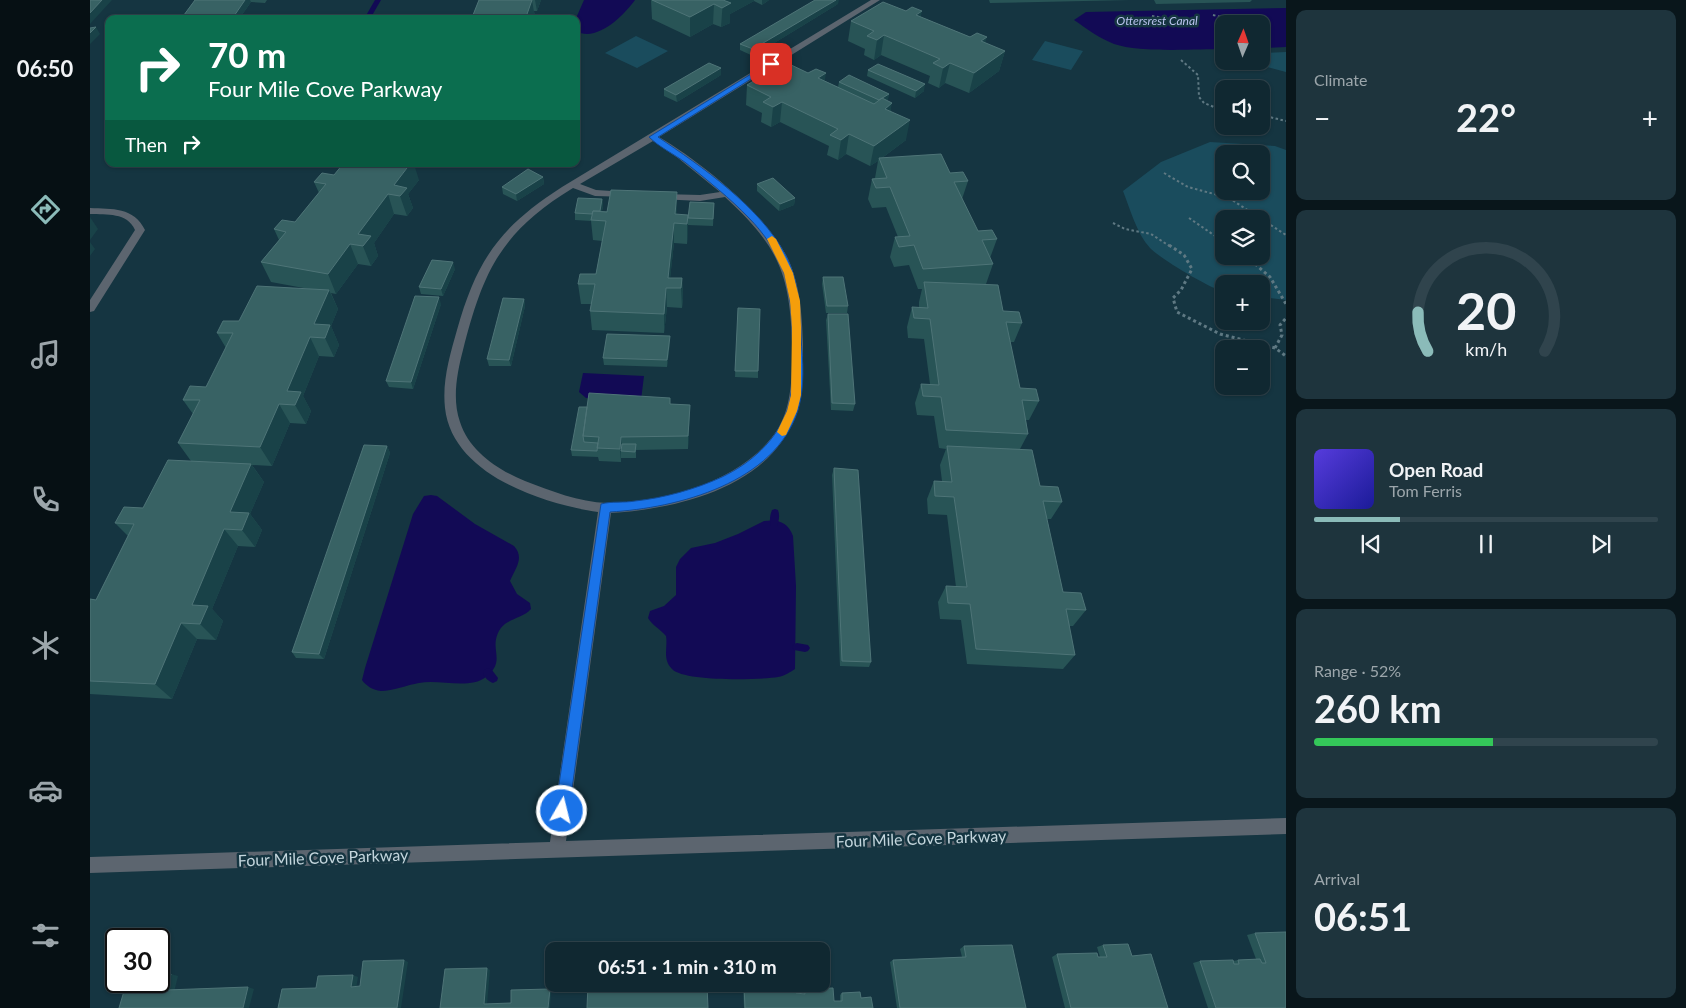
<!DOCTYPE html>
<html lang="en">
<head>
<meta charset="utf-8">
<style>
	body { margin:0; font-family:Lato,sans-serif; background:#1e343d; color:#f1f3f6; height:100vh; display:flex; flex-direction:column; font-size:19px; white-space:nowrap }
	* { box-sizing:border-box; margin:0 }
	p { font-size:16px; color:#9ca6ab }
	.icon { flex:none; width:28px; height:28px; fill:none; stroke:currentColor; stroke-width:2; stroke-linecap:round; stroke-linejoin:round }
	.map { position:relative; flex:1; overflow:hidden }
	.sheet { display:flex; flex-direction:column; gap:10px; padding:10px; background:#09161b; width:400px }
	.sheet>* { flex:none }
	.guide { position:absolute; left:15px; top:15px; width:475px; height:152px; border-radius:10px; box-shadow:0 1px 4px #0004,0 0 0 1px #30444d; background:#0b6e4f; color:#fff; overflow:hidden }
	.needle { width:32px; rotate:2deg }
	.controls { position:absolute; left:1125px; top:15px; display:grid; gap:10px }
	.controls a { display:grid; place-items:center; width:55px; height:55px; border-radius:10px; background:#102831; box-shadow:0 1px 4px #0004,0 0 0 1px #30444d; font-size:25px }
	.speed { position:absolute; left:15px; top:928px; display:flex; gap:10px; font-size:25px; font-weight:700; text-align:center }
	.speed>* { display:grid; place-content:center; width:65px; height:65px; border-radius:50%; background:#102831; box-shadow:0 1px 4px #0004,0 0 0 1px #30444d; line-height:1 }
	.speed .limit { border:2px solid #111; border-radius:8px; background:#fff; color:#111 }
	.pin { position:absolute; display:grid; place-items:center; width:42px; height:42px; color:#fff; margin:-21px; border-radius:10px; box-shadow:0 2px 8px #0006 }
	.me { position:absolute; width:55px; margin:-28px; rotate:8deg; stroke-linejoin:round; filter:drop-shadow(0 0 4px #0008) }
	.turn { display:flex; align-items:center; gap:18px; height:105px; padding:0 20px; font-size:22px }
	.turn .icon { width:65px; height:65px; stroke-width:2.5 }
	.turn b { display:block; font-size:35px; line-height:42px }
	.then { display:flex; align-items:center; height:48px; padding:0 20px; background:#0003; gap:10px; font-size:19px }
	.big { font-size:38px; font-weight:700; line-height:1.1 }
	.sheet .card { flex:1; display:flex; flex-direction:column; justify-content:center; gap:8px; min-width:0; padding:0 18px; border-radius:10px; background:#1e343d }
	.sheet .dial { align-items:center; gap:0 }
	.dial svg { height:130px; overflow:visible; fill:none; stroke:#30444d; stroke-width:7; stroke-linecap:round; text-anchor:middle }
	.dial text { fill:#f1f3f6; stroke:none }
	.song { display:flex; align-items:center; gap:15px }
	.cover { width:60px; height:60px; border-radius:8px; background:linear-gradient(135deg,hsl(250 70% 55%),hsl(240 70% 35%)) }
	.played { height:5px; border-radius:2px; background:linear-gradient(90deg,#8bbbb9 25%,#30444d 25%) }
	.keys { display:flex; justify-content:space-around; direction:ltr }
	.heat { display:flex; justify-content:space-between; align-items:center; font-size:28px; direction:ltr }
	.charge { height:8px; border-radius:4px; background:linear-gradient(90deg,#34c759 52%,#30444d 0) }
	.trip { position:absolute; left:455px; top:942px; width:285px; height:50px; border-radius:10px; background:#102831; box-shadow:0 1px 4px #0004,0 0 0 1px #30444d; font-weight:700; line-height:50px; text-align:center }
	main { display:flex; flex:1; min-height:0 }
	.tabs { display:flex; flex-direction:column; width:90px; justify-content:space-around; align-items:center; background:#061014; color:#9ca6ab }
	.tabs .icon { width:35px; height:35px }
	.tabs .active { color:#8bbbb9 }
	.tabs b { font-size:22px; color:#f1f3f6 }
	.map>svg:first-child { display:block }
</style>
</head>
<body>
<main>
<nav class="tabs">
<b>06:50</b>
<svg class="icon active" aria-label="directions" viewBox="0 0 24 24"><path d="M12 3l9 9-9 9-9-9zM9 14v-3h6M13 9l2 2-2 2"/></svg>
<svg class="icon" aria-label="music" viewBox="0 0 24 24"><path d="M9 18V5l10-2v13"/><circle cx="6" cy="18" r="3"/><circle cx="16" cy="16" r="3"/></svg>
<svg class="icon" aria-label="phone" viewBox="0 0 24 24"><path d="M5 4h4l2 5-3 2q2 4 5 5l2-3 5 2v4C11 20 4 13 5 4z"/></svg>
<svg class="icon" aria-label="climate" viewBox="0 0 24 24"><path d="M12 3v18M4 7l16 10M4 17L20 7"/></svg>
<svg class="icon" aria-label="car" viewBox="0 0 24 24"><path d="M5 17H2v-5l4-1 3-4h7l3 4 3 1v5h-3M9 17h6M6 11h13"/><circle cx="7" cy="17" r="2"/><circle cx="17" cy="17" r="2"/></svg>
<svg class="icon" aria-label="filters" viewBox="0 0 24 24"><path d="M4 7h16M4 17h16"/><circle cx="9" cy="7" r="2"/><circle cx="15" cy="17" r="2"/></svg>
</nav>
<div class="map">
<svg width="1196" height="1008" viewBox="0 0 1196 1008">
	<rect width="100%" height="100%" fill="#153541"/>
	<!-- green -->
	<path fill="#1a4c5d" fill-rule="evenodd" d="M546,36L578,51L547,68L515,53Z
		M955,41L993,51L981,70L942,60Z
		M1196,52V72L1173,66L1137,61H1171V53Z
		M1120,142L1185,146L1196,150V300L1171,297V284H1134V292C1118,287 1072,260 1060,248C1047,234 1040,209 1033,191L1071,162ZM1134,154H1171V191H1134ZM1134,219H1171V256H1134Z"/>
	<!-- water -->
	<path fill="#120a55" d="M494,0H545C534,15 507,43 486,31L487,16Z
		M1196,8V47L1171,48V24H1134V49C1106,49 1050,53 1024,44C1009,38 997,29 984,20L996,12Z
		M493,373L554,376L551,400L496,398L489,392Z
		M341,495L347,496L385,524L424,546C435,558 425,569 420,581L427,594L440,603L441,609C431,620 414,618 408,633C400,651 416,661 396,677C379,690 350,679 329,683C317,685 303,691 291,691C283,690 276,686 272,680L275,668L323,514L334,496Z
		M674,521C688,519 698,522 703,536L706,586L705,669C700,672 695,676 688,677C670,680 594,682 582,669C572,659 578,648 576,636C570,629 562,625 558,618L560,611L574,606L586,595V567L590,559L601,548L625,543L648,534Z"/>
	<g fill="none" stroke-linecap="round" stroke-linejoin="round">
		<!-- stream -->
		<path fill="#120a55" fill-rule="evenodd" d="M285,0H291L280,19H274Z
			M685,509L688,510C690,515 689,521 687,526H681C679,521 680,515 682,510Z
			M707,643L718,645L720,648L718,651L715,652L704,650L702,647L704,644Z
			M398,668L402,670L408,678L407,681L403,683C398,681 395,678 393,673L394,670Z"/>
		<!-- path-far1 -->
		<path stroke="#5f7983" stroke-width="2" stroke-dasharray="2.5 2.5" stroke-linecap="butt" d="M1123,15L1135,18
			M1145,15L1156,17
			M1062,16L1074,18
			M1091,60L1108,75L1109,97L1114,103L1134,111
			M1171,115L1196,121
			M1074,173L1098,187L1139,198L1196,235
			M1099,218L1134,242
			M1023,223L1035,229L1061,234L1081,247"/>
		<!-- path -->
		<path stroke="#5f7983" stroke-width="3" stroke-dasharray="3 3" stroke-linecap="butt" d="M1079,245L1094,255L1102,269L1091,290L1083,298L1087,312L1130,334L1185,348L1196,356
			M1156,256L1180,277L1196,304
			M1185,348L1192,335L1190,325L1196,318"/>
		<!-- minor -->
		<path fill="#5c656f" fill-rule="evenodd" d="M781,0H790L569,137C611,162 673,212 696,255C710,282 712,314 713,344C713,368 714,393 705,416C680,487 588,509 521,513L476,841L1196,818V834L0,873V857L460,842L508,512C452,504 362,474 355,408C352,381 360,355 367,330C387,259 410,227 472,187ZM563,141L588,158L630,192L610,195L572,194L569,195V199L610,201L635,197C687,245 700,272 702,343C702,371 703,402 689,427C659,478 574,505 517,503C489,502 461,491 435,481C408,470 379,451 370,422C362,399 367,373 373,350C393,271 411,232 483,188L505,196L540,197L542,195L537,192L506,190L490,184Z
			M0,208C22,209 44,207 55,230L4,311L0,312V300L45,230C37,212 17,215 0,214Z"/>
	</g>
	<!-- wall -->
	<path fill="#285456" d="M91,0H177L175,3L161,2L149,19H91L105,0Z
		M389,0H451L447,11H444L445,17L383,15Z
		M561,0H679L672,5L664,1L640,14V23L631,27L623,24L600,37L562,19Z
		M899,0H1040L900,3Z
		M1064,0H1162L1160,2L1066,4Z
		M748,4L663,56L650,50V44Z
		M831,17L915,51L909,71L879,93L855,83L849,88L838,83L840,76L791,55L784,60L774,55L775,49L758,41L761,21Z
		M778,70L834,91L825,98L777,76Z
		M631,75L587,102L574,96V89Z
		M735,81L748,87L749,82L799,94L797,101L801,111L816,140L792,158L860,173L878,181L872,199L888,231L907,239L900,258L903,264L896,284H891L913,311L932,323L924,342H920L930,388L949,401L939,420H936L938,434L930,449L950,486L972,502L961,519H957L973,592L996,610L983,626H979L985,655L973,669L877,664L871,620L850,619L848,602L856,586L866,587L857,515L838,514L837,499L844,481H852L850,465L856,449L849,448L844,416L827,415L825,403L831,384H840L834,339L818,338L817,327L822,307L829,308V302L832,289H828L819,265L804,267L800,257L805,237H808L796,207L782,208L778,199L782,179L785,178L788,161L780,166L756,154L748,160L737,155L739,146L690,122L681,127L671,122L672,113L656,105L657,85Z
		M244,175L329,180L318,194L323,208L317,216L304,214L284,243L288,256L281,266L268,264L246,294L241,293L248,309L241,326L249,345L244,357L229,356L213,396L221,411L216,424L200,423L182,466L162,465L174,482L160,514L172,530L165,547L148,546L122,609L133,621L126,640L107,639L82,699L0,694V599L6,600L38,536L25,523L53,508L101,461L88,443L103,414L93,400L116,387L136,348L127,333L219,289L181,282L171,262L189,240L184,229L205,222L229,193L224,182Z
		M453,177L454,184L427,201L413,194L412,187Z
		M667,184L705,198L704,205L689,211L667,191Z
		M512,199L513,206L512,211L598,215L624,203L623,226L598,225L597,244L584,243L580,278H592L593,298L592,308L577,307L574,333L502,330L500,311L501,304H491L488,284L506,274L512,241L503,240L501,221L485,220V213Z
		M365,269L353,296L331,294L329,287Z
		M733,277L758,306L757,313H736L732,284Z
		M434,299L435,306L421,366H399L397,359Z
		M351,304L323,389L299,387L296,381Z
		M648,308L668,371V378L645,377Z
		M738,314L765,404L763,411L741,410L736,320Z
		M580,343L577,367L514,365L513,358Z
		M581,404L600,405L598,449L546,450V458H531V462L509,461L508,457L482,456L481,450L497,407Z
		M297,446L300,453L234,659L206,658L202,652Z
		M744,468L781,662L779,667L750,666L742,475Z
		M1165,933L1196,1008H1118L1103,963L1110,961H1143L1148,960L1166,959L1157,935Z
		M1013,945L1042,956L1078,1008H975L962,957L967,954L1010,957L1007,947Z
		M874,946L936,1008H807L800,962L803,960L872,957L870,949Z
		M653,984H705L706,993L713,994L712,991L714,989L744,1001H750V995L752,993L771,998L783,1008H654Z"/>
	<!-- shaded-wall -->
	<path fill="#194248" d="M12,0H22L0,24V13Z
		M155,0H160L161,2L149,19H142Z
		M442,0L445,18L436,17Z
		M445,0H451L447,11Z
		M633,0H664V1L640,14V23L631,27Z
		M672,0H679L672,5Z
		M746,0H749L748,4L663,56V49Z
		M624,4L623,24L600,37V17Z
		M832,11L828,30L826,15Z
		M6,27L10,34L0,44V33Z
		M794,35L791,55L784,60L787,40Z
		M897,37L891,56V41Z
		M915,51L909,71L879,93L884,73Z
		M860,63L855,83L849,88L853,68Z
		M631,68V75L587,102L586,95Z
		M736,73L733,93L728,78Z
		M835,84L834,91L825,98L826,91Z
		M799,94L798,100L788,107L789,100Z
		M692,102L690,122L681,127L683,107Z
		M802,103L798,123L795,109Z
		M820,120L816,140L789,160V158L788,161L780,166L784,146Z
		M759,134L756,154L748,160L751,140Z
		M320,164H324L329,180L318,194L323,208L317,216L310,196L304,185Z
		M453,177L454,184L427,201L426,194Z
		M587,192V212L586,223L585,214Z
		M298,194L304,214L284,243L288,256L281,266L268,234Z
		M705,198L704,205L689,211L690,204Z
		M512,199L513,206L510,221L509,214Z
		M598,215V235L597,244V224Z
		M0,217L8,229L0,240Z
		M584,223V243L579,288L578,278Z
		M0,242L5,249L0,256Z
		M260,244L268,264L246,294L238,274Z
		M363,262L365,269L353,296L351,289Z
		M592,278L593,298L592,308L591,288Z
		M576,288L577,307L574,333V314Z
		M239,290L248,309L241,326L249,345L244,357L235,338L224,324Z
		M349,297L351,304L323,389L321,382Z
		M434,299L435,306L421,366L419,360Z
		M580,336V343L577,367V360Z
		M220,337L229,356L213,396L221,411L216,424L197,391Z
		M189,404L200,423L182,466L170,447Z
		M600,405V417L598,449V436Z
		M531,437L532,450L531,451V462L530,449Z
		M297,446L300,453L234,659L229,654Z
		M161,464L174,482L160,514L172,530L165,547L152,530L140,512Z
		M134,529L148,546L122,609L133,621L126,640L110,624L102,605Z
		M91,623L107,639L82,699L65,684Z
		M314,960L318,962L311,1008H307Z
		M397,968L400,970L397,1005L394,1004Z
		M81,974L88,976L84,992L76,990Z
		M263,975L268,977L266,989L261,987Z
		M158,987L164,989L159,1008H153Z
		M460,989L461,991L460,1008H458Z"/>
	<!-- building -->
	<path fill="#386264" stroke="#4e7477" d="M0,0H12L0,13Z
		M105,0H155L142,19H91Z
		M389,0H442L436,17H448L447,19H369L371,15H383Z
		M562,0H633L641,3L632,8L624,4L600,17Z
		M725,0H746L663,49L650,44Z
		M793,2L816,11L822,7L832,11L826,15L880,37L887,33L897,37L891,41L915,51L884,73L860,63L853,68L843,63L850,59L794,35L787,40L777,36L784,31L761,21Z
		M6,27L0,33V28Z
		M695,62L718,73L726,69L736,73L728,78L784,104L792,98L802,103L795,109L820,120L784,146L759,134L751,140L740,135L748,129L692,102L683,107L673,102L681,97L657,85Z
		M619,63L631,68L586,95L574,89Z
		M788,64L835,84L826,91L778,70Z
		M759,75L799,94L789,100L749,82Z
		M851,154L860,173L873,172L878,181L864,182L888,231L902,230L907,239L892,240L903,264L833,269L824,245L809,247L805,237L820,236L800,187L786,188L782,179L797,178L789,158Z
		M253,164H320L304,185L317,188L310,196L298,194L268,234L281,236L273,246L260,244L238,274L171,262L196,232L184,229L192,220L205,222L236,184L224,182L232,173L244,175Z
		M438,169L453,177L426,194L412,187Z
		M683,178L705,198L690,204L667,184Z
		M521,190L587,192L585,214L598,215L597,224L584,223L578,278H592L591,288H576L574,314L500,311L505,284H488L490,274H506L516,221L501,220L503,211L517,212Z
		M488,198L512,199L510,211H503L502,214L485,213Z
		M600,202L624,203L623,219L598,218Z
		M342,260L363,262L351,289L329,287Z
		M733,277H753L758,306H737Z
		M834,282L908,285L913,311L929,312L932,323L916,322L930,388L946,389L949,401L932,400L938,434L856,430L851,397L833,396L831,384L849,385L840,319L824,318L822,307L838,308Z
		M167,286L239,290L224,324L240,325L235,338L220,337L197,391L211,392L205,405L189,404L170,447L88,443L110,400H93L100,386L116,387L143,333H127L133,321H149Z
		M325,296L349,297L321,382L296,381Z
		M413,298L434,299L419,360L397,359Z
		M648,308L670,309L668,371H645Z
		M738,314H758L765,404L742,403Z
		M517,334L580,336L577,360L513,358Z
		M499,393L580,398V404L600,405L598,436L531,437L530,449L507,448L509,437L493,436Z
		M489,407H497L493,436L494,442L508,443L507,451L481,450Z
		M532,444H546L545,452L531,451Z
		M274,445L297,446L229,654L202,652Z
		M857,446L942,450L950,486L968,487L972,502L953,501L973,592L991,593L996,610L976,609L985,655L886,649L880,604L858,603L856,586L877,587L864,497L845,496L844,481L862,482Z
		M78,460L161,464L140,512L159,513L152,530L134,529L102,605L118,606L110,624L91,623L65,684L0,681V599L6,600L44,524L25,523L34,507L53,508Z
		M744,468L768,470L781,662L752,661Z
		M1196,932V1008H1126L1110,961L1143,960L1144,964H1149L1148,960L1170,959L1172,963H1176L1165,933Z
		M702,944V951H652L651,945Z
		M1038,944L1042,956L1061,954L1078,1008H981L967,954L1007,953L1008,957H1017L1013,945Z
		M922,945L936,1008H810L803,960L876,957L874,946Z
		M314,960L307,1008H188L192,989L226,988L228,976L263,975L261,987L270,986L273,961Z
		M397,968L394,1004L421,1003V990L460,989L458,1008H350L355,969Z
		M81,974L76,990L158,987L153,1008H29L37,981H69V975Z
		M498,984H617L618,1008H497Z
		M654,984H705L706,993L715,994L714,989L743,988L744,1001H752V993L770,992L771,998L781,997L783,1008H655Z"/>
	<!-- route -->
	<path fill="#1a73e8" stroke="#114b97" d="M679,63L685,64L568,137C611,166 670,207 695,254C709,279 710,310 711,338C713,361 715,387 708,410C685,483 588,508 520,512L479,811L477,816L472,818L467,816L465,811L511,504C522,501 534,503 545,501C574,498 606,489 632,477C661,463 686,441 697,411C708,381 704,302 694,272C687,252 673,232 659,218C640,198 617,180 596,163C584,154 569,147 559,137Z"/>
	<!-- slow -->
	<path fill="#f59e0b" d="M682,236L686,239L703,273L710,301L711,327V395L707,411L696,435L692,436L687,432L697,411L701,395L702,327L700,301L694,273L677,239Z"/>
	<g text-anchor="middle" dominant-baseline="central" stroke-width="5" stroke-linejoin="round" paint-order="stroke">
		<!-- far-water labels -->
		<g font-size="12" font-style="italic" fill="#b9c3ee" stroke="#153541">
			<text x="1067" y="20">Ottersrest Canal</text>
		</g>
		<!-- near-street labels -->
		<g font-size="16" fill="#c3d5dc" stroke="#153541">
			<text transform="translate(831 838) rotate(-2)">Four Mile Cove Parkway</text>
			<text transform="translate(233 857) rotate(-2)">Four Mile Cove Parkway</text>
		</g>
	</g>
</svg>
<div class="controls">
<a><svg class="needle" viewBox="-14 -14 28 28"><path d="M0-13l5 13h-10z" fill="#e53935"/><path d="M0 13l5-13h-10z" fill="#9ca6ab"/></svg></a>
<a><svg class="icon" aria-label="sound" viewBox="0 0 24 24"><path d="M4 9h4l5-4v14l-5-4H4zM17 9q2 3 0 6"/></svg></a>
<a><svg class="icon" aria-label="search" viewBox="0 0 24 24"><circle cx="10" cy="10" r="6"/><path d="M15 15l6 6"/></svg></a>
<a><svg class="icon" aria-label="layers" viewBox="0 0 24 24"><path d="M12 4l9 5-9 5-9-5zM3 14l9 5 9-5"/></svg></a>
<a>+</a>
<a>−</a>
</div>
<div class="speed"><div class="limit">30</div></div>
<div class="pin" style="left:681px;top:64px;background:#d93025"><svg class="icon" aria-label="arrive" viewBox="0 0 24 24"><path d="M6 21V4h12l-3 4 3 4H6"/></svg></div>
<svg class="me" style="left:472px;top:811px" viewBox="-20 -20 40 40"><circle r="17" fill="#1a73e8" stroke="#fff" stroke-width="3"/><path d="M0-11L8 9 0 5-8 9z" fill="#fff"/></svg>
<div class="trip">06:51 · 1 min · 310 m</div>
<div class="guide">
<div class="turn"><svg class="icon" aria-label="right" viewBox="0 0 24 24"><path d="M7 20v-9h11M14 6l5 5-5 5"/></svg><div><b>70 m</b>Four Mile Cove Parkway</div></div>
<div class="then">Then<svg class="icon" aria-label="right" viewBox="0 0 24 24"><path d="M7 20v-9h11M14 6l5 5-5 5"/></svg></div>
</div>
</div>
<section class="sheet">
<div class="card"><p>Climate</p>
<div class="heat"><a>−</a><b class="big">22°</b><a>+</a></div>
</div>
<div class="card dial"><svg viewBox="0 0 100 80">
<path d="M14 69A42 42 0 1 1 86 69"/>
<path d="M14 69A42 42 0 0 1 8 45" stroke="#8bbbb9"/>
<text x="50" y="56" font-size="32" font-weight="700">20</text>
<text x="50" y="72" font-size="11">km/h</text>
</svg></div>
<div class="card">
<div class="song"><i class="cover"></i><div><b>Open Road</b><p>Tom Ferris</p></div></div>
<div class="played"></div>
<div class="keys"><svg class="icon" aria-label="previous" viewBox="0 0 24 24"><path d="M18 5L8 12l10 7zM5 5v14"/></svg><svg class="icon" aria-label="pause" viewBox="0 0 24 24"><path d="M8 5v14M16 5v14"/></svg><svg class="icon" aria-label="next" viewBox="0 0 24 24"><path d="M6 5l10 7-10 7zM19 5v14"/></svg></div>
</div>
<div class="card"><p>Range · 52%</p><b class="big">260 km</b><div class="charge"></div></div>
<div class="card"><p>Arrival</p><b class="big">06:51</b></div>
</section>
</main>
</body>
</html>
